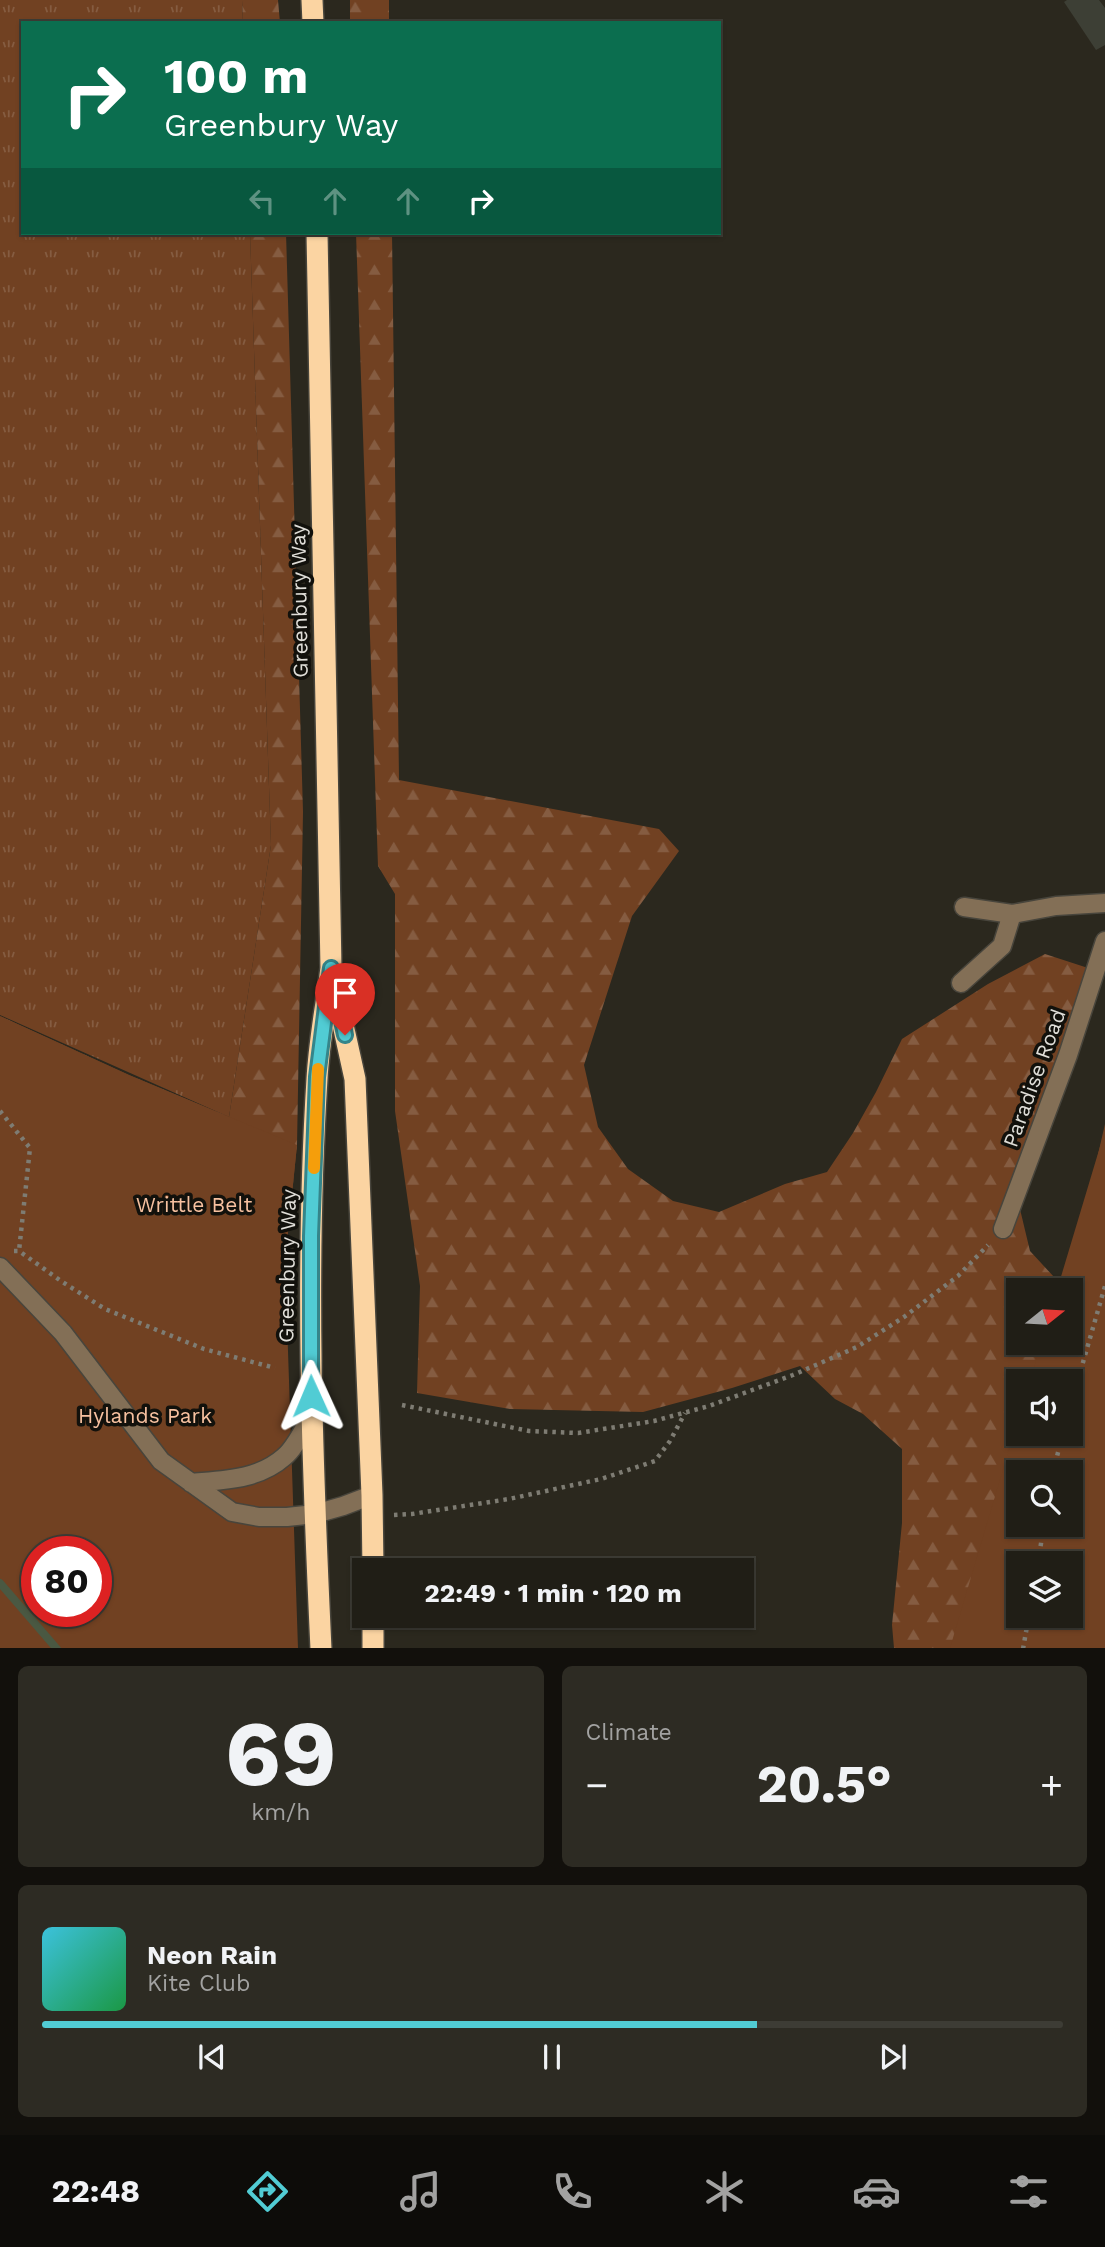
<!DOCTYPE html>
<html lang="en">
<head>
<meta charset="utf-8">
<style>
	body { margin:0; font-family:"Work Sans",sans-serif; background:#2d2b23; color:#f1f3f6; height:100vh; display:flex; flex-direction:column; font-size:26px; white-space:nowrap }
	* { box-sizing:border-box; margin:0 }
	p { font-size:23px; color:#a2a2a1 }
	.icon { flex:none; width:38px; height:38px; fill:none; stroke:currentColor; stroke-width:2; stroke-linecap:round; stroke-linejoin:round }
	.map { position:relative; height:1648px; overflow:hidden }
	.side { display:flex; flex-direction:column; gap:18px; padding:18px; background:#12100c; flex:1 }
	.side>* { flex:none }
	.banner { position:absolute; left:21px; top:21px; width:700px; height:214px; border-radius:0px; box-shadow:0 2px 5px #0004,0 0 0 2px #3d3c35; background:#0b6e4f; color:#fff; overflow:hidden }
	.needle { width:46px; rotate:72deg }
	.tools { position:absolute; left:1006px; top:1278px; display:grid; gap:14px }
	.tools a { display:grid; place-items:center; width:77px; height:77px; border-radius:0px; background:#201e16; box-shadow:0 2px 5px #0004,0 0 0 2px #3d3c35; font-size:35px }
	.speed { position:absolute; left:21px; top:1536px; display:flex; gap:14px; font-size:35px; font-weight:700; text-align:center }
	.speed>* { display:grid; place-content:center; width:91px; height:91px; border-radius:50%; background:#201e16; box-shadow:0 2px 5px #0004,0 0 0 2px #3d3c35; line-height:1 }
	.speed .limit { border:10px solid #d22; background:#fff; color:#111 }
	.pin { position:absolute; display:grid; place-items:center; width:60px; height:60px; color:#fff; margin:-72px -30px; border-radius:50% 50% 50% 0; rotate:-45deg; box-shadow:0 0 7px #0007 }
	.pin .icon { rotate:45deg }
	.me { position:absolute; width:77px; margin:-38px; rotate:359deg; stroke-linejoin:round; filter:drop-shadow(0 0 5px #0008) }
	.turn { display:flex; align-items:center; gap:24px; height:147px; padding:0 28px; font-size:32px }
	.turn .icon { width:91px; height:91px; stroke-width:2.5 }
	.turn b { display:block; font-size:49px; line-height:60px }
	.lanes { display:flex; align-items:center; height:66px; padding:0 28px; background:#0003; justify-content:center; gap:35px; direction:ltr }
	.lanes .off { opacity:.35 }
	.big { font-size:52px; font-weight:700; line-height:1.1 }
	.side .widget { flex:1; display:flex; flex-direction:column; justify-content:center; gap:10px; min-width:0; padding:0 24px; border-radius:10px; background:#2d2b23 }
	.side .dial { align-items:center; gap:0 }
	.dial b { font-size:91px; line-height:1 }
	.song { display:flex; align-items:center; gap:21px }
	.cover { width:84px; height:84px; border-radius:10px; background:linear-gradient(135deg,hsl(190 70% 55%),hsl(140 70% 35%)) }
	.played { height:7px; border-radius:4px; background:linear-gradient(90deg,#51ccd4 70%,#3d3c35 70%) }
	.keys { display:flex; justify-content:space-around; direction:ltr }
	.heat { display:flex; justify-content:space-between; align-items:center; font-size:38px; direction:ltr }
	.side .tiles { flex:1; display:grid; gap:18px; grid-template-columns:1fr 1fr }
	.widget:last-child { grid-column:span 2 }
	.trip { position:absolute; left:352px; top:1558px; width:402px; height:70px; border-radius:0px; background:#201e16; box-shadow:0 2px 5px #0004,0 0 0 2px #3d3c35; font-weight:700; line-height:70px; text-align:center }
	.tab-bar { display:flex; height:112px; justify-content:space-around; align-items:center; background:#0d0c09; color:#a2a2a1 }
	.tab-bar .icon { width:49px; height:49px }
	.tab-bar .current { color:#51ccd4 }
	.tab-bar b { font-size:32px; color:#f1f3f6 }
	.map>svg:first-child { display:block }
</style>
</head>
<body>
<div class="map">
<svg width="1105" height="1649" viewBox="0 0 1105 1649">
	<defs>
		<pattern id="grass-tufts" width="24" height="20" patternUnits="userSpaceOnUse" patternTransform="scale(1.75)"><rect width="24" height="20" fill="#714122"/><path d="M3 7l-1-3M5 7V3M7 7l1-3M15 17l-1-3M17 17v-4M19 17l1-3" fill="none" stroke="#855c41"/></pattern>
		<pattern id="forest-firs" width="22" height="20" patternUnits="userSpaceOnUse" patternTransform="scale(1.75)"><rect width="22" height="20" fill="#714122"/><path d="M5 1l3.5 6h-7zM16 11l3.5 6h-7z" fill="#855c41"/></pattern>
	</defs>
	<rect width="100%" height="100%" fill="#2b281e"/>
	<!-- grass -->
	<path fill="url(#grass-tufts)" d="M0,0H242L243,23H23V233H250L271,845L229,1117L0,1015Z"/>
	<!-- forest -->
	<path fill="url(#forest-firs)" d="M242,0H278L280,23H243Z
		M350,0H389V23H350Z
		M250,233H286L303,812L297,1145L285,1262L287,1330L0,1016L129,1075L229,1117L271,845Z
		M356,233H392L399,780L659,829L679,851L632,916L584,1065L598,1127L628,1169L673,1201L719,1212L785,1184L827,1172L853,1133L876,1092L902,1039L988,984L1045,954L1088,968L1067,1051L1014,1184L1030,1251L1066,1290H1018V1342H1071V1290H1067L1105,1124V1286L1070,1381H1018V1472L1009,1648H894L892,1625L902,1523V1449L863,1414L835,1399L800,1366L732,1388L643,1412L510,1409L417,1393L420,1286L395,1111V894L378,866Z"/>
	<!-- park -->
	<path fill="#714122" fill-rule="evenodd" d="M0,1016L129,1075L297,1145L285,1262L298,1648L0,1649ZM37,1552H96V1612H37Z
		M1105,1130V1648H950L1018,1419V1433H1071V1381H1030L1041,1342H1071V1290H1057ZM1018,1472H1071V1524H1018ZM1018,1563H1071V1615H1018Z"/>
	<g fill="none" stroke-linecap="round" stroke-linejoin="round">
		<!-- stream -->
		<path stroke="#4a5842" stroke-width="8" d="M0,1583L57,1649"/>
	</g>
	<!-- building -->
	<path fill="#3d3f35" d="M1067,0H1099L1105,8V45L1096,50L1064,2Z"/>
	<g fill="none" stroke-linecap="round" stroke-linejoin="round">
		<!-- minor casing -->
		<g stroke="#48453c" stroke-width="21">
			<path id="minor" d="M964,907L1012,914L1056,906L1105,903
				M961,983L1002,946L1012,914
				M1003,1229L1068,1055L1105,941
				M0,1267L63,1333L161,1461L232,1512L259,1517H287L315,1514L343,1506L372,1495
				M191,1483C224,1480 258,1480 284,1457C295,1448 303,1430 311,1417"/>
		</g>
		<!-- highway casing -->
		<g stroke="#48453c" stroke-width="24">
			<path id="highway" d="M312,0L313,23
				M317,233L331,968C326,1005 319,1042 317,1079C305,1269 312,1459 321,1649
				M334,984L355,1079L372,1495L373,1570
				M373,1649V1615"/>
		</g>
		<!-- path -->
		<path stroke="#7e7c73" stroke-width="4.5" stroke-dasharray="3.5 5" stroke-linecap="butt" d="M0,1111L30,1148L19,1251
			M14,1251H19L61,1281L105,1309L204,1349L275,1368
			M1071,1404L1105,1286
			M402,1405L529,1431L578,1433L654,1421L709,1406L793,1375L857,1347L904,1317L958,1276L988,1245
			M1053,1472L1063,1433
			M394,1515L412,1514L509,1499L601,1479L655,1461L670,1441L685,1413
			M1038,1563L1044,1524
			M1023,1649L1029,1615"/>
		<!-- minor -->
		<use href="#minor" stroke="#836f56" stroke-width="18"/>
		<!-- highway -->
		<use href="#highway" stroke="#fbd4a2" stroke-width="21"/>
	</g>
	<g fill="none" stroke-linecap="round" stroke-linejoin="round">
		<!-- route casing -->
		<g stroke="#35858a" stroke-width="18">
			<path id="route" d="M311,1396V1236L317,1077L331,968L345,1035"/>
		</g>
		<!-- route -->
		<use href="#route" stroke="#51ccd4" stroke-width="12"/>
		<!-- slow -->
		<path stroke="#f59e0b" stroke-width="12" d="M314,1168L318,1069"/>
	</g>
	<g text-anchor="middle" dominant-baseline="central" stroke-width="7" stroke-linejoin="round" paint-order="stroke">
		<!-- street labels -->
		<g font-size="21" fill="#e0ded8" stroke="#12110c">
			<text transform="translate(299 601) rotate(-91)">Greenbury Way</text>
			<text transform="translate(1034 1078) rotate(-70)">Paradise Road</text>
			<text transform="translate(287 1266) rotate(-89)">Greenbury Way</text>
		</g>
		<!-- park labels -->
		<g font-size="21" fill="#f7c1a0" stroke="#12110c">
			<text x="194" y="1204">Writtle Belt</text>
			<text x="145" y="1415">Hylands Park</text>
		</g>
	</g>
</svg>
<div class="tools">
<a><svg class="needle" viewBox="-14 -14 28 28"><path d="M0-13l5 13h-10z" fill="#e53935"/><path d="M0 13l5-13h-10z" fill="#a2a2a1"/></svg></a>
<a><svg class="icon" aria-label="sound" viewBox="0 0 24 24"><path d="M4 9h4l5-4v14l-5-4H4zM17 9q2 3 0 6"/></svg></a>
<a><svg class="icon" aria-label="search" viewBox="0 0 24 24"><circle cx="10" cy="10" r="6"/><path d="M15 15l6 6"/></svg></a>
<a><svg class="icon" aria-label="layers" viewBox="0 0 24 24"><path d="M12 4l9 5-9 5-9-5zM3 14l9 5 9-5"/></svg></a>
</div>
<div class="speed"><div class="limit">80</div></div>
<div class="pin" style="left:345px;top:1035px;background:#d93025"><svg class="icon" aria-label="arrive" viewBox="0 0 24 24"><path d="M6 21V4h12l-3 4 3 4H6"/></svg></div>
<svg class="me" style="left:311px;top:1396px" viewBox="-20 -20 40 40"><path d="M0-17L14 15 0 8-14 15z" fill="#51ccd4" stroke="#fff" stroke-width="4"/></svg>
<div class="trip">22:49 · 1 min · 120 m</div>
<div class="banner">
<div class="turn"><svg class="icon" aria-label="right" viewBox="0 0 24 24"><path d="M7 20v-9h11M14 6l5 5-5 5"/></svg><div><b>100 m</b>Greenbury Way</div></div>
<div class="lanes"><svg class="icon off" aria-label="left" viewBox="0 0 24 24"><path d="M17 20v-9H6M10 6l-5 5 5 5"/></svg><svg class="icon off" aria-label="ahead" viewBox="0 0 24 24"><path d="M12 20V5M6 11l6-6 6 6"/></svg><svg class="icon off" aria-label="ahead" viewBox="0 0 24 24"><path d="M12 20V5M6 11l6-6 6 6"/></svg><svg class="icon" aria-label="right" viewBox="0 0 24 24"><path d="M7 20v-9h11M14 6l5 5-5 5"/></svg></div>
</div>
</div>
<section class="side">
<div class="tiles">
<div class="widget dial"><b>69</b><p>km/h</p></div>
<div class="widget"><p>Climate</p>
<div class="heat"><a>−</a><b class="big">20.5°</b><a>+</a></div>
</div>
<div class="widget">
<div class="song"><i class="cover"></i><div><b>Neon Rain</b><p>Kite Club</p></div></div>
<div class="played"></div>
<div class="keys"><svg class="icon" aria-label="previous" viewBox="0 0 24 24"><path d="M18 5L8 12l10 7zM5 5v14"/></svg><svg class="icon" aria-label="pause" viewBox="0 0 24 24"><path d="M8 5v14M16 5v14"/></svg><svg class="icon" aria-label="next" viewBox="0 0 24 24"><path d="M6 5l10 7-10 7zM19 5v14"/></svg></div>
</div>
</div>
</section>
<nav class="tab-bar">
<b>22:48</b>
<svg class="icon current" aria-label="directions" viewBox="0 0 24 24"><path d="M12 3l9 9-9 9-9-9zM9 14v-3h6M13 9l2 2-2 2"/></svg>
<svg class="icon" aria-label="music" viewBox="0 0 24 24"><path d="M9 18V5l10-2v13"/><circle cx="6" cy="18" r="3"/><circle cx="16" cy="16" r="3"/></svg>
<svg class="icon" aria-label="phone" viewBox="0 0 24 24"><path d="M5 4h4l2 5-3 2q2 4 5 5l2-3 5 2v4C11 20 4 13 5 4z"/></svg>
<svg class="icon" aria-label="climate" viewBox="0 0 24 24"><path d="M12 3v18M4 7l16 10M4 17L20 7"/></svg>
<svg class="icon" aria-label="car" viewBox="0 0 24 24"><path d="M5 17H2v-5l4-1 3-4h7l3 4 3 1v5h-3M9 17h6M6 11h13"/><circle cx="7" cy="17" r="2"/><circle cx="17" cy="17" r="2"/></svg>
<svg class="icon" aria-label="filters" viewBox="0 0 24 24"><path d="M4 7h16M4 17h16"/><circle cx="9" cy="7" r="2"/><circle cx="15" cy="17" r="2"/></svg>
</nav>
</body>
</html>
